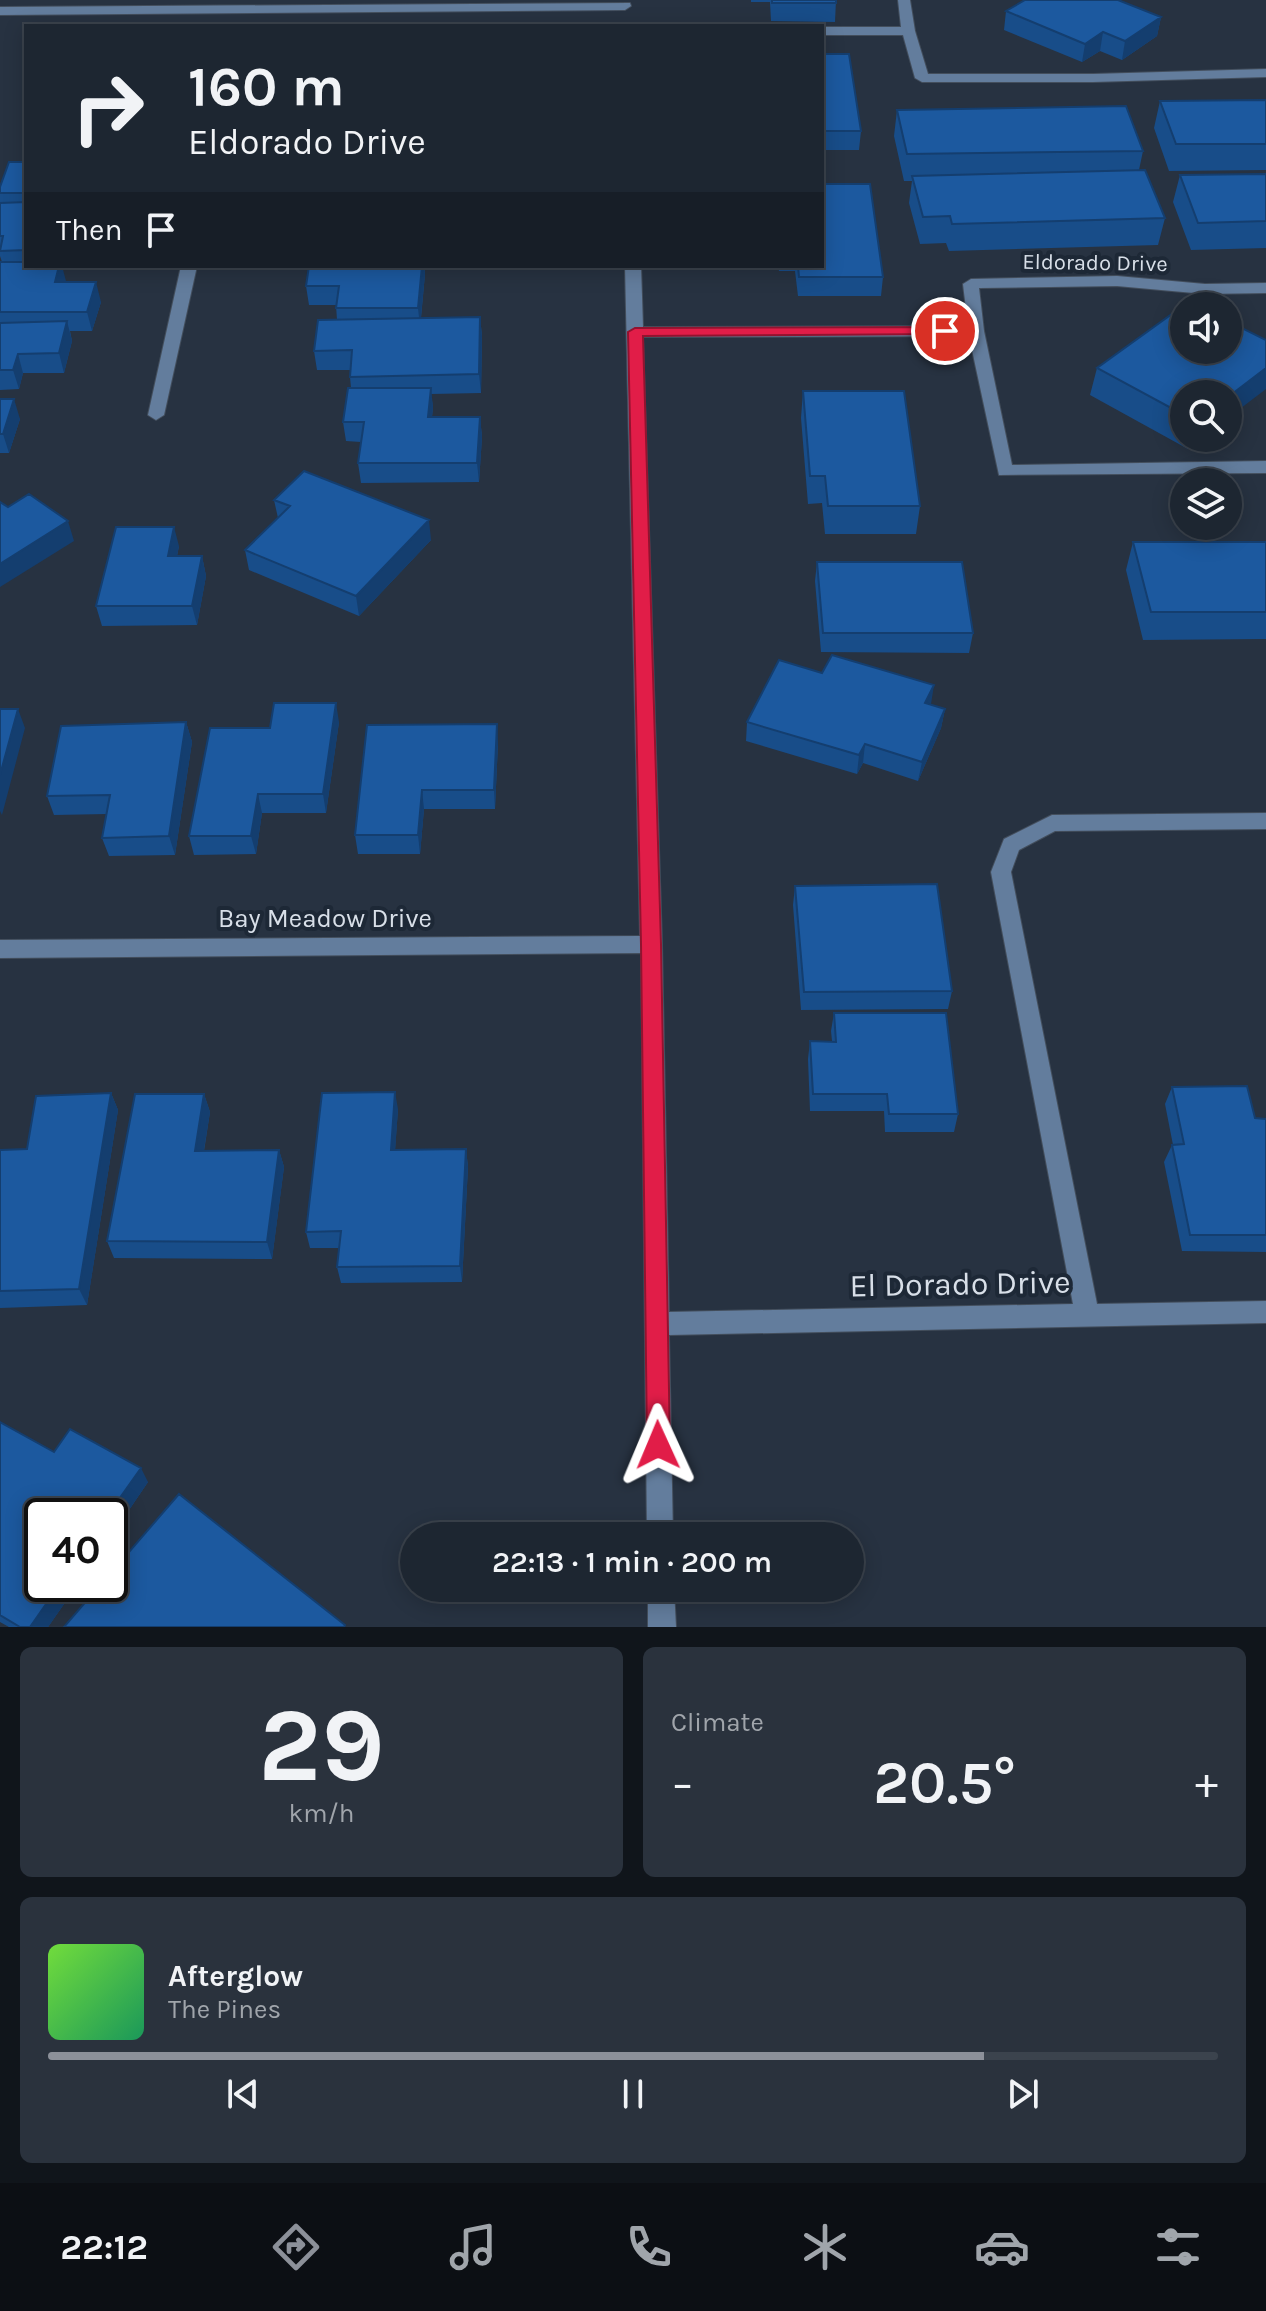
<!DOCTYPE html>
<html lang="en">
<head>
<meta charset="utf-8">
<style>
	body { margin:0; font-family:Karla,sans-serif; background:#2a323d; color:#f1f3f6; height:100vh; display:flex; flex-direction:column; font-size:30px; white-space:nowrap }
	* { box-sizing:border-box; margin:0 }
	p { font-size:26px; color:#a0a5ab }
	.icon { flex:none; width:44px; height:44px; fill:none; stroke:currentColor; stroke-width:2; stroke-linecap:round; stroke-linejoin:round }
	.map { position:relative; height:1627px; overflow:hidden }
	.panel { display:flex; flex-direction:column; gap:20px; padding:20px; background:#10151b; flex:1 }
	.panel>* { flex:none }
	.hud { position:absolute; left:24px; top:24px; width:800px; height:244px; border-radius:0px; box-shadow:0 4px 20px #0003,0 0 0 2px #3b434d; background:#1d2631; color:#f1f3f6; overflow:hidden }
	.tools { position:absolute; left:1170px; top:292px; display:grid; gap:16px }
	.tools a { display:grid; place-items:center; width:72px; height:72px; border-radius:50%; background:#1d2631; box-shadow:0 4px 20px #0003,0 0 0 2px #3b434d; font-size:40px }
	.speed { position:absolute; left:24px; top:1498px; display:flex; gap:16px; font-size:40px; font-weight:700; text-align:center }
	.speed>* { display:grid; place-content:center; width:104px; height:104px; border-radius:50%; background:#1d2631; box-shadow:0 4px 20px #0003,0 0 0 2px #3b434d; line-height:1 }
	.speed .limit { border:4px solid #111; border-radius:12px; background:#fff; color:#111 }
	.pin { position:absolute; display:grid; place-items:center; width:68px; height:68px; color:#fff; margin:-34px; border:4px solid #fff; border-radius:50%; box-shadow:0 2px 8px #0007 }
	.me { position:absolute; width:88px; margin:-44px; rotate:359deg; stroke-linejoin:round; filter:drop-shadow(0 0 6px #0008) }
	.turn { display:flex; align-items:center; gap:28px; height:168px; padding:0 32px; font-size:36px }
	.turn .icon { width:104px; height:104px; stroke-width:2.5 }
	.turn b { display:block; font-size:56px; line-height:68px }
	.then { display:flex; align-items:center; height:76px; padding:0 32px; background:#0003; gap:16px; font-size:30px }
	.big { font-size:60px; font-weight:600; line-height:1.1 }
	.panel .tile { flex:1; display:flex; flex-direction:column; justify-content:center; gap:12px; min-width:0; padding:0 28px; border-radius:12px; background:#2a323d }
	.panel .dial { align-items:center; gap:0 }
	.dial b { font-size:104px; line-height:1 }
	.song { display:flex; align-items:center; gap:24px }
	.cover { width:96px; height:96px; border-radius:12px; background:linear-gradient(135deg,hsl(100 70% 55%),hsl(150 70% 35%)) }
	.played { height:8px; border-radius:4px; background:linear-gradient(90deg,#8c9099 80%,#3b434d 80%) }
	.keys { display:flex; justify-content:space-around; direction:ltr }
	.heat { display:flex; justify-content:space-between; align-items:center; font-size:44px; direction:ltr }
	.panel .tiles { flex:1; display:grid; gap:20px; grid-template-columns:1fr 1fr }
	.tile:last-child { grid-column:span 2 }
	.trip { position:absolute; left:400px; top:1522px; width:464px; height:80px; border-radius:40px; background:#1d2631; box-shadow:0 4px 20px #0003,0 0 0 2px #3b434d; font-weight:600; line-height:80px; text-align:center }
	.menu { display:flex; height:128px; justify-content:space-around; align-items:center; background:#0c0f14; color:#a0a5ab }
	.menu .icon { width:56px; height:56px }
	.menu .selected { color:#8c9099 }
	.menu b { font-size:36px; color:#f1f3f6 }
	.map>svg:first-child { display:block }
</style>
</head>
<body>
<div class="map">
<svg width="1266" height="1627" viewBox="0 0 1266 1627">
	<rect width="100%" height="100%" fill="#273241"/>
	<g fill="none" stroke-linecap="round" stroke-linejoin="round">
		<!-- minor casing -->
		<g stroke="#434e5c" stroke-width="2">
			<path id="minor" d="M898,0H910L915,31L928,74H1093L1266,69V77L1093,82H922L915,78L903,35H822V27H901Z
				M630,3L631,6L625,10L0,15V7Z
				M181,266H197L164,415L156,420L148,415Z
				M625,266H641L643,327L968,326L963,284L971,279L1117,276L1205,284L1266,283V293L1205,294L1117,286L979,288L984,331L1012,465L1266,461V473L999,475L969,336L643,337L662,944L669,1312L1073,1304L991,872L1004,839L1052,815L1266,813V829L1055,831L1019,850L1011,872L1097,1304L1266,1301V1323L669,1335L673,1536H647L641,953L0,958V940L640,936Z
				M648,1588H674L676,1627H648Z"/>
		</g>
		<!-- minor -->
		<use href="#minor" fill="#637d9d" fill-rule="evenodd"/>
	</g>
	<!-- wall -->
	<path fill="#184d89" d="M751,0H836L835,22L771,21L770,2H751Z
		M1023,0H1118L1161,17L1157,36L1122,60L1100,51L1082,62L1004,30L1006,11L1023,1Z
		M822,54L861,131L859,150H822Z
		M1266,100V170L1169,171L1154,128L1160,101Z
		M897,110L1143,151L1139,170L1165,218L1158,245L949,251L946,243L920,244L909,203L912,181H904L894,136Z
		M26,162V266H71L70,268H62L65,282L101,302L92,331H70L72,341L64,373H23L19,389L0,390V262H2L0,256V187Z
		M1266,174V248L1191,250L1173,202L1180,175Z
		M309,266H424L425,274L421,318L480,317L482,336L481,393L431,394L433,407L432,417H480L482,437L479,482L361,483L358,463L361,442L346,441L343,422L351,388L350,377V370H317L314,351L337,320L336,305H309L306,286Z
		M778,266H822L883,277L881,296H798L795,271H779Z
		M1097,368L1184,394V438H1203L1188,449L1090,395Z
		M803,391L920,506L916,534H825L822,503L808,504L801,418Z
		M0,399L20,419L9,453H0Z
		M274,500L431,540L359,616L249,570L245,550L278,518Z
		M1133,542H1266V639L1143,640L1126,570Z
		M179,546L177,556H202L206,576L197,625L102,626L96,606Z
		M817,562L973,633L969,653L821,652L815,581Z
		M930,705L945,709L941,728L918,781L863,763L857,774L746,741L747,722Z
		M186,722L192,742L175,855L109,856L102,838L107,814L54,815L47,796Z
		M339,722L326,813H262L256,854L194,855L189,836L270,728Z
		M367,725L498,743L495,809H424L420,854H358L355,835Z
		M795,886L952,991L948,1009L801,1010L793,905Z
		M834,1013L958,1114L954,1132H885L884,1111H810L808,1059L810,1041H832L831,1031Z
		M1172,1087L1255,1118L1266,1119V1252L1182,1251L1164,1162L1172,1145H1173L1165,1104Z
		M111,1093L118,1110L87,1305L0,1308V1150L27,1149Z
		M204,1094L210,1112L204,1151L279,1150L284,1167L272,1259L114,1258L107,1241Z
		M398,1109L395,1150L466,1149L468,1167L462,1282L341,1283L337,1267L340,1248H310L306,1232Z
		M0,1422L54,1452L148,1482L110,1538V1516L42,1584H78L48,1627H9L0,1622Z"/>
	<!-- shaded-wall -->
	<path fill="#143e6f" d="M1161,17L1157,36L1122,60L1125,41Z
		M1103,32L1100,51L1082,62L1085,44Z
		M59,266H62L66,281L60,302L55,282Z
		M422,266H424L425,274L420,327L418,308Z
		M96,282L101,302L92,331L87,312Z
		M480,317L482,336L481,393L479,374Z
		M67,321L72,341L64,373L59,353Z
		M18,354L23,373L19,389L13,370Z
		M1266,368V389L1228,418V397Z
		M431,388L433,407L430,437L428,417Z
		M14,399L20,419L9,453L3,434Z
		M480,417L482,437L479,482L477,463Z
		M1192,438H1203L1188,449Z
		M429,520L431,540L359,616L356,596Z
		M68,521L74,541L0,587V564Z
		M174,527L179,546L173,576L168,556Z
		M202,556L206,576L197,625L192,606Z
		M934,685L931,704L925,703Z
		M336,703L339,722L326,813L323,794Z
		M18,709L25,728L2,815L0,811V775Z
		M945,709L941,728L918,781L922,762Z
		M186,722L192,742L175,855L169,836Z
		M497,724L498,743L495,809L494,790Z
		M865,744L863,763L857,774L859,755Z
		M422,790L424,809L420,854L418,835Z
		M258,794L262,813L256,854L251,836Z
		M395,1092L398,1109L394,1167L391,1150Z
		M111,1093L118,1110L87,1305L79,1289Z
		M204,1094L210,1112L201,1168L195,1151Z
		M466,1149L468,1167L462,1282L460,1266Z
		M279,1150L284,1167L272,1259L267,1242Z
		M141,1468L148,1482L110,1538V1516H107Z
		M60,1584H78L48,1627H30Z"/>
	<!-- building -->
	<path fill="#1c599f" stroke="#143e6f" stroke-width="2" d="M772,0H836V3H772Z
		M1025,0H1118L1161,17L1125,41L1103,32L1085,44L1006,11Z
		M822,54H849L861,131H822Z
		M1266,100V144H1176L1160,101Z
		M1126,106L1143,151L907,154L897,110Z
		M9,162H26V193H0V187Z
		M1145,170L1165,218L952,224L950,216L923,217L912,176Z
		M1266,174V221L1198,223L1180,175Z
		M822,184H870L883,277H799L798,266H822Z
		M26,202V250L0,251L3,236H0V203Z
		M0,262H26V266H59L55,282H96L87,312H0Z
		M309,266H422L418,308H336L339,286H306Z
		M1190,301L1199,306H1184V350H1228V321L1266,340V368L1228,397V394H1184V415L1097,368Z
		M480,317L479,374L350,377L352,350L314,351L318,320Z
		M67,321L59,353L18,354L13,370H0V323Z
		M348,388H431L428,417H480L477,463H358L364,422H343Z
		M803,391H904L920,506H828L825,476H810Z
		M0,399H14L3,434H0Z
		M304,471L429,520L356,596L245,550L290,506L274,500Z
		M29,494L68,521L0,564V502L8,507Z
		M116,527H174L168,556H202L192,606H96Z
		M1133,542H1266V612H1151Z
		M817,562H962L973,633H823Z
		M832,655L934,685L925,703L945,709L922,762L865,744L859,755L747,722L779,660L822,673Z
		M274,703H336L323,794H258L251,836H189L210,728H270Z
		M0,709H18L0,775Z
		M186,722L169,836L102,838L110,795L47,796L61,726Z
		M497,724L494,790H422L418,835H355L367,725Z
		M937,884L952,991L804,992L795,886Z
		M834,1013H946L958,1114H889L887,1094H813L810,1041L836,1042Z
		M1247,1086L1255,1118L1266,1119V1235H1190L1172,1145L1184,1144L1172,1087Z
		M395,1092L391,1150L466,1149L460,1266L337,1267L341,1231L306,1232L322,1093Z
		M111,1093L79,1289L0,1291V1150L27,1149L36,1096Z
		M135,1094H204L195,1151L279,1150L267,1242L107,1241Z
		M0,1422L54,1452L70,1429L141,1468L107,1516H42V1584H60L30,1627H20L0,1615Z
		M179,1494L345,1625L344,1627H64L101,1584H110V1574Z"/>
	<!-- route -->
	<path fill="#e11d48" stroke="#92132f" stroke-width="2" d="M945,327L950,328V334L643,336L661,944L670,1445L667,1453L658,1456L650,1453L647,1445L641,944L628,332L635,328Z"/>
	<g text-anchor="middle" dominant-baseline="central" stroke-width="8" stroke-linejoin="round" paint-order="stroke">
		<!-- far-street labels -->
		<g font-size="22" fill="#d8dfe8" stroke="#1d2836">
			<text transform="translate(1095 263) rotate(1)">Eldorado Drive</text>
		</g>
		<!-- street labels -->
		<g font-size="26" fill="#d8dfe8" stroke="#1d2836">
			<text x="325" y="918">Bay Meadow Drive</text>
		</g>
		<!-- near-street labels -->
		<g font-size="32" fill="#d8dfe8" stroke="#1d2836">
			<text transform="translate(960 1284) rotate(-1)">El Dorado Drive</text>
		</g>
	</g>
</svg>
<div class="tools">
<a><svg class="icon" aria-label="sound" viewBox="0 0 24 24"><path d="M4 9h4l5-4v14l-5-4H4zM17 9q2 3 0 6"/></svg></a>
<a><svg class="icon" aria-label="search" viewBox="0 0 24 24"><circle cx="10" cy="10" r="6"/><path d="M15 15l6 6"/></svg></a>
<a><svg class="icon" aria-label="layers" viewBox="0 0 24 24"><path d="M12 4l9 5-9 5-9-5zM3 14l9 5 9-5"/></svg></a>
</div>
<div class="speed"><div class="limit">40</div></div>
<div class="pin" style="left:945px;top:331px;background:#d93025"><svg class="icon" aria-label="arrive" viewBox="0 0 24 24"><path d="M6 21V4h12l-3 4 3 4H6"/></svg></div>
<svg class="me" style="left:658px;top:1445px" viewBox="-20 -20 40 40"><path d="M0-17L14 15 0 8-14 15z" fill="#e11d48" stroke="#fff" stroke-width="4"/></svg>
<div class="trip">22:13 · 1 min · 200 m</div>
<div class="hud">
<div class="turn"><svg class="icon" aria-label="right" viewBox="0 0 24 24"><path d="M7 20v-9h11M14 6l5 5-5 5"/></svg><div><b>160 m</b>Eldorado Drive</div></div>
<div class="then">Then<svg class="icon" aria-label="arrive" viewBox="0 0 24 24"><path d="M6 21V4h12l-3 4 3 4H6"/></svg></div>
</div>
</div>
<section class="panel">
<div class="tiles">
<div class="tile dial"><b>29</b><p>km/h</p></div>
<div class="tile"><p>Climate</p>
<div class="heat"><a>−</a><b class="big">20.5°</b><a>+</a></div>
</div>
<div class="tile">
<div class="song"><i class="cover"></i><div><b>Afterglow</b><p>The Pines</p></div></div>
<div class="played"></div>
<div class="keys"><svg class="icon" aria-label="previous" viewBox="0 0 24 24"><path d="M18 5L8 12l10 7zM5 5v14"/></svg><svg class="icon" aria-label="pause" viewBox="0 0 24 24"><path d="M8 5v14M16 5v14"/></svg><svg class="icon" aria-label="next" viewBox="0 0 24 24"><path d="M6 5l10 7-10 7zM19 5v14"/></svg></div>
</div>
</div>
</section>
<nav class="menu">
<b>22:12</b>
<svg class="icon selected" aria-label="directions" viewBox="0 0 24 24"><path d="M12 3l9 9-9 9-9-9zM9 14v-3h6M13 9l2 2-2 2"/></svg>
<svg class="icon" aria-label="music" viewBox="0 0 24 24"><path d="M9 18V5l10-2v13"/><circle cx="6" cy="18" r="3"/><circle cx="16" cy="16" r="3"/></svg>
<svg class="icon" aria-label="phone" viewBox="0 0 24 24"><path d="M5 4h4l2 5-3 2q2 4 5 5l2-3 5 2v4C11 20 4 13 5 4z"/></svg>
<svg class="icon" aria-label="climate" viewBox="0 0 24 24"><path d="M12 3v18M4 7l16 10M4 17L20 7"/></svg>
<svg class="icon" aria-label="car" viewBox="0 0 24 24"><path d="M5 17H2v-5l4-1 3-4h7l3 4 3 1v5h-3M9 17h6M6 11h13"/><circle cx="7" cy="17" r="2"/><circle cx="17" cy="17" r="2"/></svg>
<svg class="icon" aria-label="filters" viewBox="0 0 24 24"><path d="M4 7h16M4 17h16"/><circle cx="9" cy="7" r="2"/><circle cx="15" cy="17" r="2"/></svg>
</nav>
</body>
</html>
